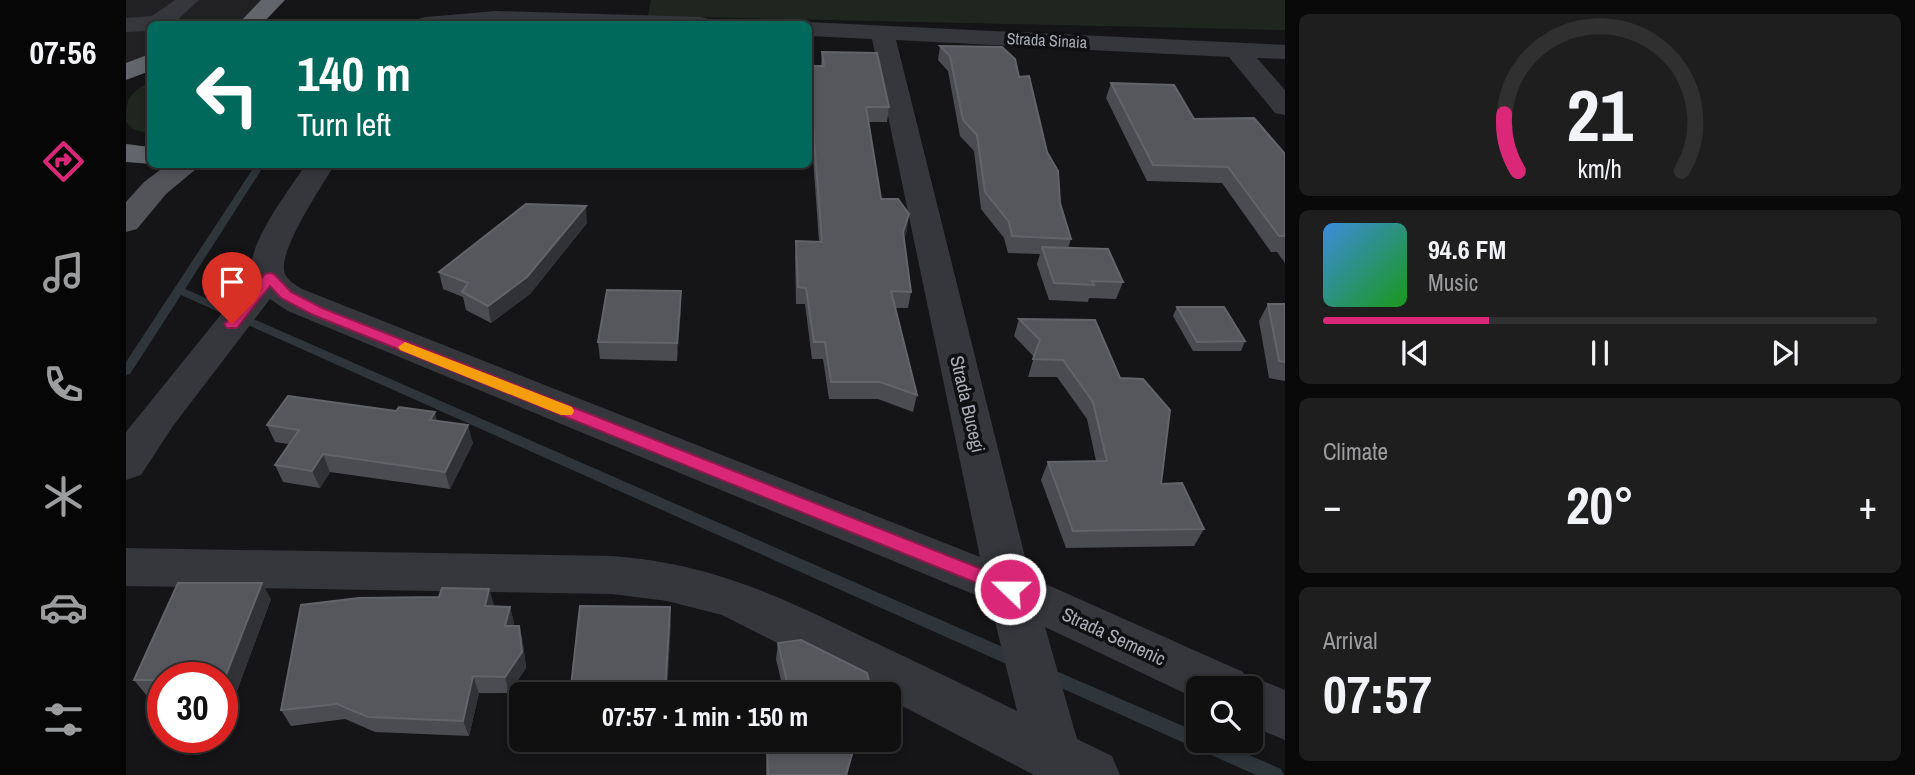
<!DOCTYPE html>
<html lang="en">
<head>
<meta charset="utf-8">
<style>
	body { margin:0; font-family:"Archivo Narrow",sans-serif; background:#1e1e1f; color:#f1f3f6; height:100vh; display:flex; flex-direction:column; font-size:26px; white-space:nowrap }
	* { box-sizing:border-box; margin:0 }
	p { font-size:23px; color:#9c9d9f }
	.icon { flex:none; width:38px; height:38px; fill:none; stroke:currentColor; stroke-width:2; stroke-linecap:round; stroke-linejoin:round }
	.map { position:relative; flex:1; overflow:hidden }
	.drawer { display:flex; flex-direction:column; gap:14px; padding:14px; background:#090909; width:630px }
	.drawer>* { flex:none }
	.top-card { position:absolute; left:21px; top:21px; width:665px; height:147px; border-radius:10px; box-shadow:0 4px 10px #0003,0 0 0 2px #303031; background:#00695c; color:#fff; overflow:hidden }
	.controls { position:absolute; left:1060px; top:676px; display:grid; gap:14px }
	.controls a { display:grid; place-items:center; width:77px; height:77px; border-radius:10px; background:#101011; box-shadow:0 4px 10px #0003,0 0 0 2px #303031; font-size:35px }
	.speed { position:absolute; left:21px; top:662px; display:flex; gap:14px; font-size:35px; font-weight:700; text-align:center }
	.speed>* { display:grid; place-content:center; width:91px; height:91px; border-radius:50%; background:#101011; box-shadow:0 4px 10px #0003,0 0 0 2px #303031; line-height:1 }
	.speed .limit { border:10px solid #d22; background:#fff; color:#111 }
	.pin { position:absolute; display:grid; place-items:center; width:60px; height:60px; color:#fff; margin:-72px -30px; border-radius:50% 50% 50% 0; rotate:-45deg; box-shadow:0 0 7px #0007 }
	.pin .icon { rotate:45deg }
	.me { position:absolute; width:77px; margin:-38px; rotate:292deg; stroke-linejoin:round; filter:drop-shadow(0 0 5px #0008) }
	.turn { display:flex; align-items:center; gap:24px; height:147px; padding:0 35px; font-size:32px }
	.turn .icon { width:91px; height:91px; stroke-width:2.5 }
	.turn b { display:block; font-size:49px; line-height:60px }
	.big { font-size:52px; font-weight:700; line-height:1.1 }
	.drawer .tile { flex:1; display:flex; flex-direction:column; justify-content:center; gap:10px; min-width:0; padding:0 24px; border-radius:10px; background:#1e1e1f }
	.drawer .dial { align-items:center; gap:0 }
	.dial svg { height:182px; overflow:visible; fill:none; stroke:#303031; stroke-width:7; stroke-linecap:round; text-anchor:middle }
	.dial text { fill:#f1f3f6; stroke:none }
	.song { display:flex; align-items:center; gap:21px }
	.cover { width:84px; height:84px; border-radius:10px; background:linear-gradient(135deg,hsl(210 70% 55%),hsl(120 70% 35%)) }
	.played { height:7px; border-radius:4px; background:linear-gradient(90deg,#db2777 30%,#303031 30%) }
	.keys { display:flex; justify-content:space-around; direction:ltr }
	.heat { display:flex; justify-content:space-between; align-items:center; font-size:38px; direction:ltr }
	.trip { position:absolute; left:383px; top:682px; width:392px; height:70px; border-radius:10px; background:#101011; box-shadow:0 4px 10px #0003,0 0 0 2px #303031; font-weight:700; line-height:70px; text-align:center }
	main { display:flex; flex:1; min-height:0 }
	.tab-bar { display:flex; flex-direction:column; width:126px; justify-content:space-around; align-items:center; background:#060607; color:#9c9d9f }
	.tab-bar .icon { width:49px; height:49px }
	.tab-bar .on { color:#db2777 }
	.tab-bar b { font-size:32px; color:#f1f3f6 }
	.map>svg:first-child { display:block }
</style>
</head>
<body>
<main>
<nav class="tab-bar">
<b>07:56</b>
<svg class="icon on" aria-label="directions" viewBox="0 0 24 24"><path d="M12 3l9 9-9 9-9-9zM9 14v-3h6M13 9l2 2-2 2"/></svg>
<svg class="icon" aria-label="music" viewBox="0 0 24 24"><path d="M9 18V5l10-2v13"/><circle cx="6" cy="18" r="3"/><circle cx="16" cy="16" r="3"/></svg>
<svg class="icon" aria-label="phone" viewBox="0 0 24 24"><path d="M5 4h4l2 5-3 2q2 4 5 5l2-3 5 2v4C11 20 4 13 5 4z"/></svg>
<svg class="icon" aria-label="climate" viewBox="0 0 24 24"><path d="M12 3v18M4 7l16 10M4 17L20 7"/></svg>
<svg class="icon" aria-label="car" viewBox="0 0 24 24"><path d="M5 17H2v-5l4-1 3-4h7l3 4 3 1v5h-3M9 17h6M6 11h13"/><circle cx="7" cy="17" r="2"/><circle cx="17" cy="17" r="2"/></svg>
<svg class="icon" aria-label="filters" viewBox="0 0 24 24"><path d="M4 7h16M4 17h16"/><circle cx="9" cy="7" r="2"/><circle cx="15" cy="17" r="2"/></svg>
</nav>
<div class="map">
<svg width="1159" height="775" viewBox="0 0 1159 775">
	<rect width="100%" height="100%" fill="#151517"/>
	<!-- built -->
	<path fill="#212124" d="M0,0H148L123,24H24V62L0,72Z"/>
	<!-- green -->
	<path fill="#1f2620" d="M525,0H1159V30L522,16Z
		M24,82V134L7,129L0,122C0,98 3,93 24,82Z"/>
	<g fill="none" stroke-linecap="round" stroke-linejoin="round">
		<!-- stream -->
		<path fill="#2e363c" fill-rule="evenodd" d="M130,164H139L59,289L897,656L899,661L897,666L891,668L885,666L55,295L4,374L0,375V362Z
			M921,667L1073,733V740H1089L1155,769L1158,775H1130L915,679L913,674L915,669Z"/>
		<!-- minor -->
		<path fill="#36373c" fill-rule="evenodd" d="M49,0H73L47,24H24V31L0,32V18L26,16Z
			M370,11L575,17L583,19L587,24H288L292,19L300,17Z
			M682,22L1159,45V59L1131,58L1159,90V115L1149,113L1103,57L770,40L904,577L1117,672L1120,678L1125,676L1159,690V740L1125,726V688H1073V700L919,627L951,739L986,756L994,775H908L763,699V695H755L596,615L541,601L486,594L0,586V548L486,556C583,563 651,595 737,637C789,661 840,686 891,711L864,601L162,311L144,299L47,426L15,475L0,480V432L126,276C118,247 164,189 180,164H209C197,185 150,252 159,274C162,281 170,285 176,289L854,557L746,39L682,36V24H673Z"/>
		<!-- major -->
		<path fill="#52545a" fill-rule="evenodd" d="M42,164H76L40,194L11,229L0,232V202L18,182Z"/>
		<!-- highway -->
		<path fill="#63656c" fill-rule="evenodd" d="M135,0H159L136,24H112Z
			M24,54V71L0,80V63Z
			M0,144L24,147L25,164L0,162Z"/>
	</g>
	<!-- wall -->
	<path fill="#4b4c52" d="M814,46L893,77L945,239L942,248L997,282L990,299L963,298L962,302L923,300L911,264L914,254L882,253L878,238L855,209L848,151L834,136L822,71L812,60Z
		M696,52L763,107L761,122H743L755,199L781,230L778,239L785,292L782,308H769L791,395L787,412L752,399H703L697,359H686L679,304H670L669,257L670,241L693,242L685,129L682,128V66H695Z
		M985,83L1068,119L1159,154V263L1151,252H1145L1096,183L1021,181L980,98Z
		M461,223L404,294L365,323L340,310L337,297L317,289L313,272Z
		M1142,304H1159V381L1143,378L1133,321Z
		M1051,307L1119,341L1115,351H1067L1047,316Z
		M555,308L551,361L474,359L472,342Z
		M893,319L969,320L1035,484L1078,529L1068,546L940,548L915,480L922,462L970,461L961,419L931,377H902L908,357L888,336Z
		M311,421L347,443L324,489L204,472L194,488L157,482L149,465L163,444L149,442L141,425Z
		M363,589L368,606L384,607L388,623L387,626H393L397,643L400,668L383,693H353L343,736L249,732L219,719L165,726L155,710L313,597Z
		M145,599L109,696H96V677H37V696H21L8,680Z
		M675,640L658,693L650,659L652,643Z
		M731,740L721,775H640L641,748Z"/>
	<!-- shaded-wall -->
	<path fill="#313236" d="M460,206L461,223L404,294L365,323L362,306Z
		M783,214L781,230L774,249L777,232Z
		M555,291V308L551,361V343Z
		M309,412L313,429L304,420Z
		M342,425L347,443L324,489L319,472Z
		M197,454L204,472L194,488L186,471Z
		M136,583L145,599L109,696L98,680Z
		M363,589L368,606H359Z
		M384,607L388,623L384,642L379,626Z
		M544,607L545,624L541,695H539Z
		M393,626L397,643L400,668L383,693L379,677Z
		M347,676L353,693L343,736L337,721Z
		M730,740H731L721,775H720Z"/>
	<!-- building -->
	<path fill="#55575c" stroke="#62646a" stroke-width="2" d="M814,46L876,47L889,59L893,77L903,76L921,152L932,171L934,203L945,239L886,236L883,222L859,192L851,135L837,120L824,56Z
		M696,52L751,53L763,107H740L755,199H772L783,214L777,232L785,292L765,291L791,395L754,382H705L699,342H688L680,288L672,287L670,241L696,242L686,113H682V66H698Z
		M985,83L1048,85L1068,119L1128,118L1159,154V236H1153L1102,167L1027,165Z
		M400,204L460,206L401,277L362,306L336,292L342,283L313,272Z
		M916,247L982,249L997,282L966,281L968,285L928,283Z
		M481,290L555,291L551,343L472,342Z
		M1142,304H1159V362L1153,361Z
		M1051,307H1098L1119,341L1071,342Z
		M893,319L969,320L994,378L1017,379L1044,410L1035,484L1056,483L1078,529L947,531L922,462L981,461L967,402L937,360L907,359L914,340Z
		M162,396L270,411L273,407L309,412L304,420L342,425L319,472L197,454L186,471L149,465L173,430L141,425Z
		M52,583H136L98,680H96V677H37V680H8Z
		M316,588L363,589L359,606L384,607L379,626H393L396,652L379,677L347,676L337,721L242,717L211,704L155,710L175,605L233,598L313,597Z
		M454,606L544,607L539,695H444Z
		M675,640L741,673L745,689L744,695H657L661,682L652,643Z
		M644,740H730L720,775H642L641,748Z"/>
	<!-- route -->
	<path fill="#db2777" stroke="#8e194d" stroke-width="2" d="M144,273L148,274L165,292L196,308L891,583L894,589L891,594L884,597L878,594L185,314L155,298L144,286L111,328H101L98,324L101,321L139,274Z"/>
	<!-- slow -->
	<path fill="#f59e0b" d="M279,342L446,407L448,411L446,415H435L274,350L272,347Z"/>
	<g text-anchor="middle" dominant-baseline="central" stroke-width="7" stroke-linejoin="round" paint-order="stroke">
		<!-- far-street labels -->
		<g font-size="16" fill="#a8acb6" stroke="#101012">
			<text transform="translate(921 40) rotate(3)">Strada Sinaia</text>
		</g>
		<!-- street labels -->
		<g font-size="19" fill="#a8acb6" stroke="#101012">
			<text transform="translate(842 404) rotate(77)">Strada Bucegi</text>
			<text transform="translate(988 636) rotate(25)">Strada Semenic</text>
		</g>
	</g>
</svg>
<div class="controls">
<a><svg class="icon" aria-label="search" viewBox="0 0 24 24"><circle cx="10" cy="10" r="6"/><path d="M15 15l6 6"/></svg></a>
</div>
<div class="speed"><div class="limit">30</div></div>
<div class="pin" style="left:106px;top:324px;background:#d93025"><svg class="icon" aria-label="arrive" viewBox="0 0 24 24"><path d="M6 21V4h12l-3 4 3 4H6"/></svg></div>
<svg class="me" style="left:884px;top:589px" viewBox="-20 -20 40 40"><circle r="17" fill="#db2777" stroke="#fff" stroke-width="3"/><path d="M0-11L8 9 0 5-8 9z" fill="#fff"/></svg>
<div class="trip">07:57 · 1 min · 150 m</div>
<div class="top-card">
<div class="turn"><svg class="icon" aria-label="left" viewBox="0 0 24 24"><path d="M17 20v-9H6M10 6l-5 5 5 5"/></svg><div><b>140 m</b>Turn left</div></div>
</div>
</div>
<section class="drawer">
<div class="tile dial"><svg viewBox="0 0 100 80">
<path d="M14 69A42 42 0 1 1 86 69"/>
<path d="M14 69A42 42 0 0 1 8 44" stroke="#db2777"/>
<text x="50" y="56" font-size="32" font-weight="700">21</text>
<text x="50" y="72" font-size="11">km/h</text>
</svg></div>
<div class="tile">
<div class="song"><i class="cover"></i><div><b>94.6 FM</b><p>Music</p></div></div>
<div class="played"></div>
<div class="keys"><svg class="icon" aria-label="previous" viewBox="0 0 24 24"><path d="M18 5L8 12l10 7zM5 5v14"/></svg><svg class="icon" aria-label="pause" viewBox="0 0 24 24"><path d="M8 5v14M16 5v14"/></svg><svg class="icon" aria-label="next" viewBox="0 0 24 24"><path d="M6 5l10 7-10 7zM19 5v14"/></svg></div>
</div>
<div class="tile"><p>Climate</p>
<div class="heat"><a>−</a><b class="big">20°</b><a>+</a></div>
</div>
<div class="tile"><p>Arrival</p><b class="big">07:57</b></div>
</section>
</main>
</body>
</html>
